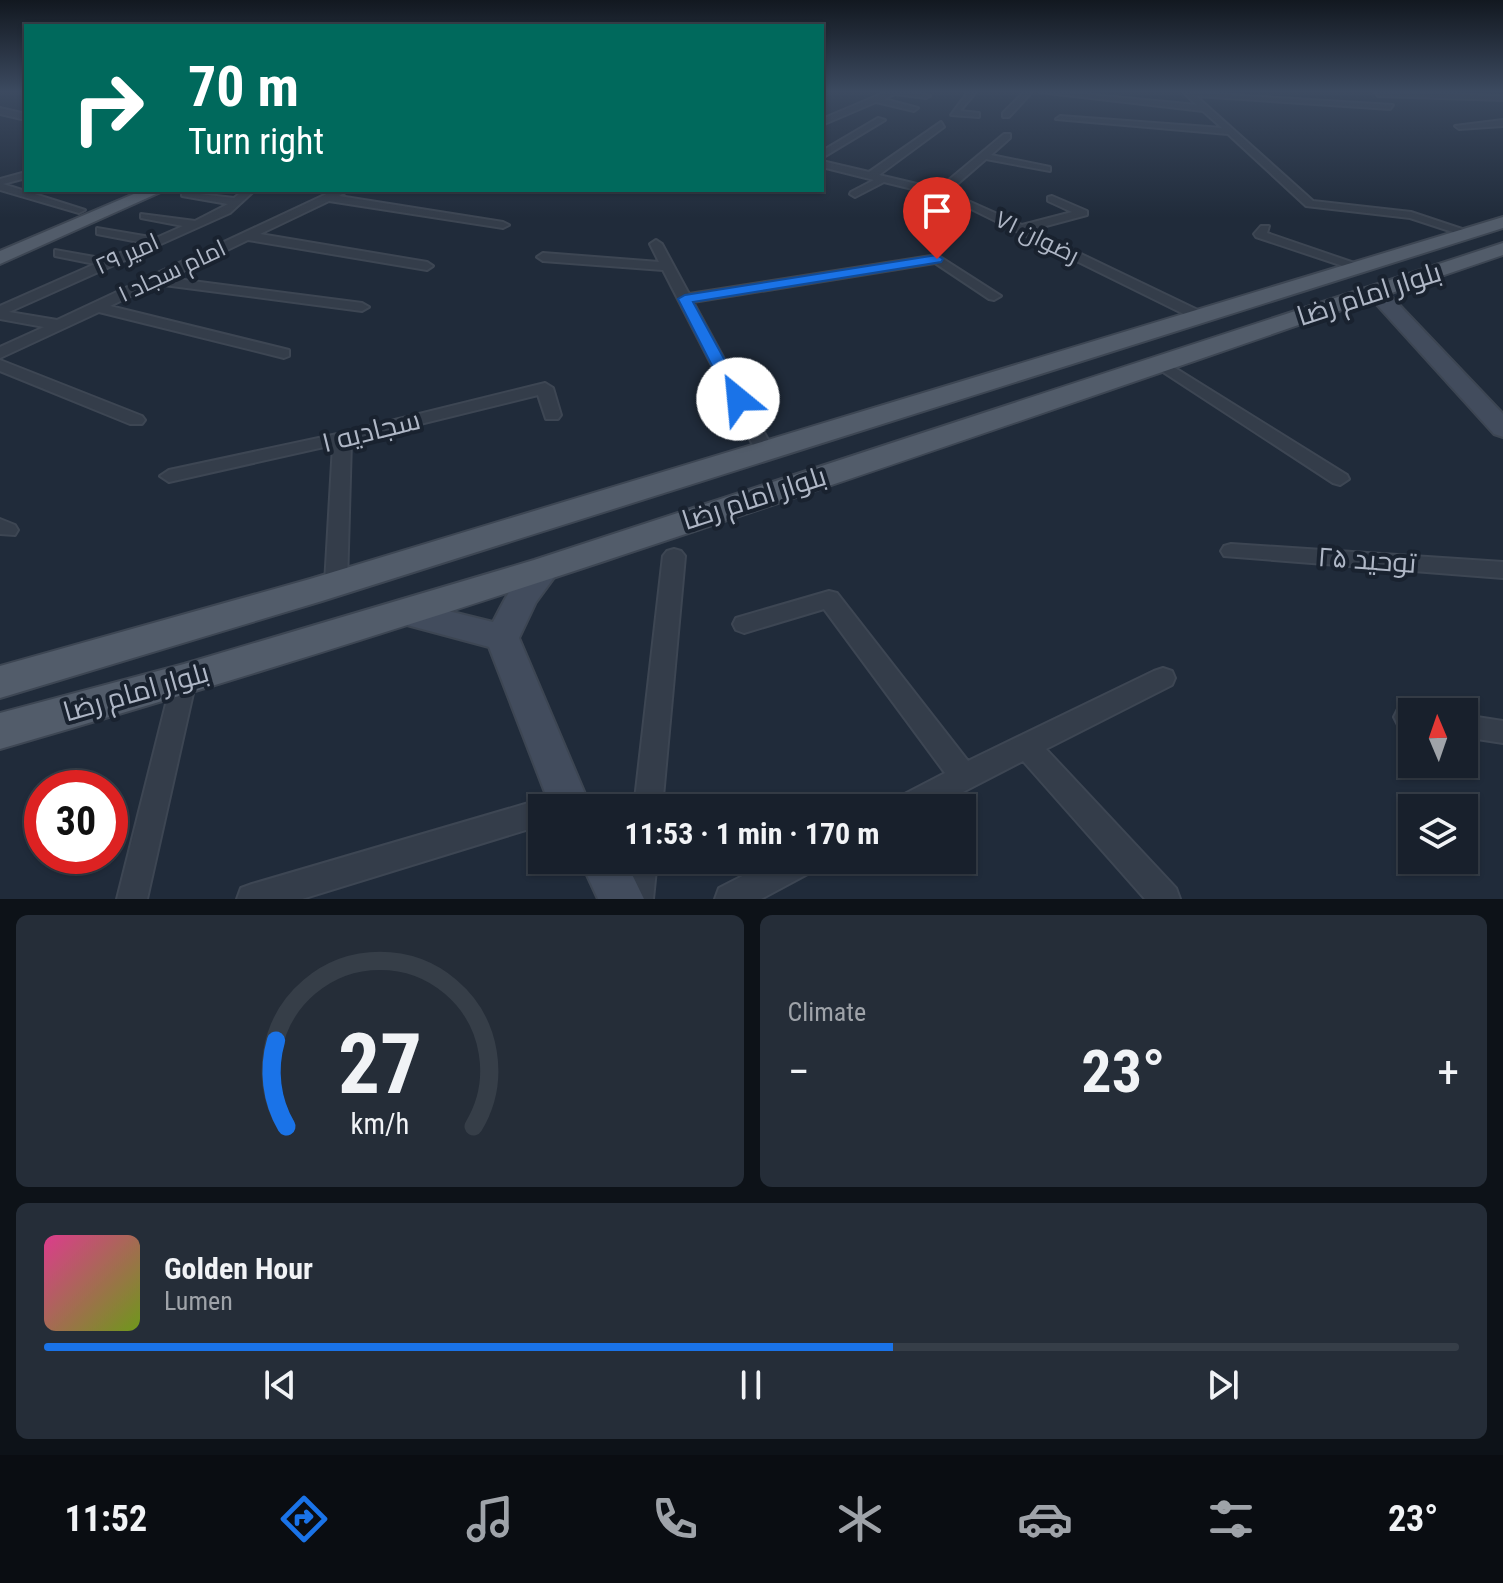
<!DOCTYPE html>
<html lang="en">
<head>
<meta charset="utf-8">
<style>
	body { margin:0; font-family:"Roboto Condensed",Cairo,sans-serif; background:#252d38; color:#f1f3f6; height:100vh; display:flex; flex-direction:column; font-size:30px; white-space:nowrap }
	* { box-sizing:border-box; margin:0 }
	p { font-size:26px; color:#9fa3a9 }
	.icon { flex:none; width:44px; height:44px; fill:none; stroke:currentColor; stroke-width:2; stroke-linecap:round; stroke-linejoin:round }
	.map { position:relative; height:899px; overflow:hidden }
	.panel { display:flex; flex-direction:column; gap:16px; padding:16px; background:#0d1218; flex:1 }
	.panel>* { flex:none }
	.banner { position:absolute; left:24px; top:24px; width:800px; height:168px; border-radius:0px; box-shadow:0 2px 6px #0004,0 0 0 2px #363e48; background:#00695c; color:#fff; overflow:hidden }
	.needle { width:52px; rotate:358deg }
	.fabs { position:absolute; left:1398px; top:698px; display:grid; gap:16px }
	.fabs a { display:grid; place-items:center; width:80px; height:80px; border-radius:0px; background:#18202c; box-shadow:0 2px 6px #0004,0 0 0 2px #363e48; font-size:40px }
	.speed { position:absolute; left:24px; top:770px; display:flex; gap:16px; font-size:40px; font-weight:700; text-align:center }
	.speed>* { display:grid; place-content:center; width:104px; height:104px; border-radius:50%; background:#18202c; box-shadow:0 2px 6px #0004,0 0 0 2px #363e48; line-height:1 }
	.speed .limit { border:12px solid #d22; background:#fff; color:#111 }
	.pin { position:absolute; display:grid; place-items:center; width:68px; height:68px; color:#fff; margin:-82px -34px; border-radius:50% 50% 50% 0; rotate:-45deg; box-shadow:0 0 8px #0007 }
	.pin .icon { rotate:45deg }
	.me { position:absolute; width:88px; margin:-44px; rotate:332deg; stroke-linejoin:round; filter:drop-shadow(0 0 6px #0008) }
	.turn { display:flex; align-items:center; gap:28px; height:168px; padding:0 32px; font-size:36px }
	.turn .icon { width:104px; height:104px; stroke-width:2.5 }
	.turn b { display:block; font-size:56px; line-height:68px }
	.big { font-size:60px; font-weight:700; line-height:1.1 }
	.panel .tile { flex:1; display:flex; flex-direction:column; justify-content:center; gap:12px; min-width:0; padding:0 28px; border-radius:12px; background:#252d38 }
	.panel .dial { align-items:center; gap:0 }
	.dial svg { height:208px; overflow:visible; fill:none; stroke:#363e48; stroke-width:7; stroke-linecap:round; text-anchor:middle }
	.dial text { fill:#f1f3f6; stroke:none }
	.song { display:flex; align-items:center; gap:24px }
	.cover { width:96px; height:96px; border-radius:12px; background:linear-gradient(135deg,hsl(330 70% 55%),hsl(80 70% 35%)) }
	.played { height:8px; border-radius:4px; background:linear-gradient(90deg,#1a73e8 60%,#363e48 60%) }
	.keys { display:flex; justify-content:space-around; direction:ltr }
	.heat { display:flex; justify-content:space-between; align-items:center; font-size:44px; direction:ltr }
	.panel .tiles { flex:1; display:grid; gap:16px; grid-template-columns:1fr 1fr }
	.tile:last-child { grid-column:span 2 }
	.trip { position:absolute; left:528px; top:794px; width:448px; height:80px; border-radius:0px; background:#18202c; box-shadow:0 2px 6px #0004,0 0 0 2px #363e48; font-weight:700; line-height:80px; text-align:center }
	.dock { display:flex; height:128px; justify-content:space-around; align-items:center; background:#0a0d12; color:#9fa3a9 }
	.dock .icon { width:56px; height:56px }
	.dock .active { color:#1a73e8 }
	.dock b { font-size:36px; color:#f1f3f6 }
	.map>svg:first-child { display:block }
</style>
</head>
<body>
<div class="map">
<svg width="1503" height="899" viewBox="0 0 1503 899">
	<rect width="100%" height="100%" fill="#202b3a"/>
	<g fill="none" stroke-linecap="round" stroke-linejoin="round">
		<!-- street casing -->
		<g stroke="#3d4653" stroke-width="4">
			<path id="street" d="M886,92H912L930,96L926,98L895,94L884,99L918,108L914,111L876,102L822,125V119Z
				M968,92H976L960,111L979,113V117L951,115Z
				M1024,92H1032L1009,117H1003V113Z
				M1039,92H1063L1197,105L1183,92L1393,105L1390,109L1196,96L1313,201L1411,212L1474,233L1468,237L1410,218L1306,206L1228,134L1056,119L1060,116L1222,128L1203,111Z
				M1375,92L1502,96L1503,100L1378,96Z
				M0,108L26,114V120L0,114Z
				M878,118L885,120L822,158V151Z
				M1503,120V126L1459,129L1455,126Z
				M941,122L944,127L879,175L938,189L1004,134H1010V138L991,155L1050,167V171L986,159L948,192L1022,225L1072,212L1048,201V197L1052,196L1087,211V215L1031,230L1204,313V319H1194L949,198L884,182L855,197L850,194L851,192L874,180L822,167V161L869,172Z
				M26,172V178L3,184L85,210L79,213L0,190V179Z
				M244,190H255L230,213L9,312L57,320L335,190H349L339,196L503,222L509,225L503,228L329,201L260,234L427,262L433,266L427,270L248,240L169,278L362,303L369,307L362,311L156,284L110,306L289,350V356L284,358L99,312L0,358V347L44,327L0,319V306L95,264L55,256V250L106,259L144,243L97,234V228L156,238L183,226L141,218V214L195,221L228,204L182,196V192L234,198Z
				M1261,226H1269L1267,233L1366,267L1355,270L1256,237L1254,234Z
				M656,240L662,244L689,294L937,255L1001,296L994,300L989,299L935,263L693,302L773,449L764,454L755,449L663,270L543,261L537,257L543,253L659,262L650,244Z
				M1159,358L1347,475L1349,479L1340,485L1333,483L1154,366L1151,363Z
				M0,360L142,416L145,420L142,424H130L0,371Z
				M545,383L553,388L561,415L558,419H546L538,395L351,441L347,584L344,590L336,592L328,590L325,584L333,445L169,482L160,476L169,470L342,433Z
				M0,519L15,525L18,530L15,535L0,534Z
				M1231,544L1503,562V578L1224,556L1221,551L1224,546Z
				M674,549L681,551L685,556L662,808H634L663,556L667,551Z
				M829,591L837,593L968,761L1154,671L1163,668L1172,671L1175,678L1172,685L1046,749L1176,888L1180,899H1145L1023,761L932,808H891L895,799L945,773L824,609L744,633L736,630L733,624L736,618Z
				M184,670L193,673L196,680L147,899H117L172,680L175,673Z
				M1407,706L1422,712H1412V729L1398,725L1394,717L1398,709Z
				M1464,715L1503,721V743L1464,737Z
				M542,799L552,803L554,808H542V825L302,899H237L241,888L252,884Z
				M627,860H657L653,899H623Z
				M774,860H820L815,870L761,899H715L719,888Z"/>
		</g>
		<!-- secondary casing -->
		<g stroke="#3d4653" stroke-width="4">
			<path id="secondary" d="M1376,286L1383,288L1503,414V437L1494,434L1369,296L1366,292L1369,288Z
				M546,557L557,560L561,568L536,602L519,638L591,808H551L489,647L392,621L388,612L392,603L404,600L493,622C505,599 520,565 546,557Z
				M580,860H625L644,899H598Z"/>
		</g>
		<!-- primary casing -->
		<g stroke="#3d4653" stroke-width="4">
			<path id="primary" d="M143,190H165L0,264V251Z
				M1503,217V228L322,601L0,698V666L310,579Z
				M1503,243V255C1004,425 507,603 0,749V713L184,664L534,560Z"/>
		</g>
		<!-- street -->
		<use href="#street" fill="#343d4a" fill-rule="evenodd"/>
		<!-- secondary -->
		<use href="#secondary" fill="#424c5d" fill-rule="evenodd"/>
		<!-- primary -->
		<use href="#primary" fill="#525c6a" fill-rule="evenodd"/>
	</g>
	<!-- sky -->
	<linearGradient id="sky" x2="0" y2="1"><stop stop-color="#121820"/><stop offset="0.42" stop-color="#3c4a60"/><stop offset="1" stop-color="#3c4a60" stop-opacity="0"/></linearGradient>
	<rect width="1503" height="218" fill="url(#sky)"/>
	<!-- route -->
	<path fill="#1a73e8" stroke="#114b97" stroke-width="2" d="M937,255L943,259L941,262L693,302L746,399L738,404L729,399L678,299L685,295Z"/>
	<g text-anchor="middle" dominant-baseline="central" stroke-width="8" stroke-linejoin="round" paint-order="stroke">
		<!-- far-street labels -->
		<g font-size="24" fill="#afb7c6" stroke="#19222f">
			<text transform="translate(1037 237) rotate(26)">رضوان ۷۱</text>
			<text transform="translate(127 254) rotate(-24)">امیر ۲۹</text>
			<text transform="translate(172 271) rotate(-25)">امام سجاد ۱</text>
		</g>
		<!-- street labels -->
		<g font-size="28" fill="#afb7c6" stroke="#19222f">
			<text transform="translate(1369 294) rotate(-18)">بلوار امام رضا</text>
			<text transform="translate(371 431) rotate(-14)">سجادیه ۱</text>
			<text transform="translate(754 498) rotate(-18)">بلوار امام رضا</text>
			<text transform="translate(1367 560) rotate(4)">توحید ۲۵</text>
			<text transform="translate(136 692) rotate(-16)">بلوار امام رضا</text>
		</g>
	</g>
</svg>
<div class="fabs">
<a><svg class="needle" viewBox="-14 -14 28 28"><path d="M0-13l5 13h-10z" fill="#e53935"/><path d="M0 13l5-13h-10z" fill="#9fa3a9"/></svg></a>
<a><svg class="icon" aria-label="layers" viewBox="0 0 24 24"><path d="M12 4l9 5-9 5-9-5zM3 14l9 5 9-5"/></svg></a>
</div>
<div class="speed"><div class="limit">30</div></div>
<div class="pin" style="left:937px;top:259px;background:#d93025"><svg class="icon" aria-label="arrive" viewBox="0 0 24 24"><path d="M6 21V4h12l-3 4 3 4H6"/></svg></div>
<svg class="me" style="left:738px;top:399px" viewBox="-20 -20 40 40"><circle r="19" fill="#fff"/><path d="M0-13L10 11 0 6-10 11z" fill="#1a73e8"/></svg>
<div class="trip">11:53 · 1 min · 170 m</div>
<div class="banner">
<div class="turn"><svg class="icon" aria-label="right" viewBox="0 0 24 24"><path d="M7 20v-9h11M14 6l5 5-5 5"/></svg><div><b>70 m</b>Turn right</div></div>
</div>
</div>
<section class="panel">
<div class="tiles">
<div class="tile dial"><svg viewBox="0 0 100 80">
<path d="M14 69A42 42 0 1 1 86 69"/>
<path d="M14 69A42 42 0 0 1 10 36" stroke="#1a73e8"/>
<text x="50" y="56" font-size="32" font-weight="700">27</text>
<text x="50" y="72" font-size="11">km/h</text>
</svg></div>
<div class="tile"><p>Climate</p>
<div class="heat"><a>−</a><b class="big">23°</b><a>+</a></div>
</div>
<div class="tile">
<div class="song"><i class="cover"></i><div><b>Golden Hour</b><p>Lumen</p></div></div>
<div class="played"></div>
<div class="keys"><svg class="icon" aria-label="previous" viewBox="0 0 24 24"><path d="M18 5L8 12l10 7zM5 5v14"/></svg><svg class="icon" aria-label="pause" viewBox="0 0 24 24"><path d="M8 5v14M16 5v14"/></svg><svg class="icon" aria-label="next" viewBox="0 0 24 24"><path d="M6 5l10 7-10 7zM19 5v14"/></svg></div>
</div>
</div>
</section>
<nav class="dock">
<b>11:52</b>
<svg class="icon active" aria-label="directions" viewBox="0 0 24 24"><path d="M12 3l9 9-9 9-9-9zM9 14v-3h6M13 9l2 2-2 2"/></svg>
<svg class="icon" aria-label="music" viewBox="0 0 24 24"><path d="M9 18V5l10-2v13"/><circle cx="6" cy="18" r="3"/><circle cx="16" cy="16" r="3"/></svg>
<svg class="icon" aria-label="phone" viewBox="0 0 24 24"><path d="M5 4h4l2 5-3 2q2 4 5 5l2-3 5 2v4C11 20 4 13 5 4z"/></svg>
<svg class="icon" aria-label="climate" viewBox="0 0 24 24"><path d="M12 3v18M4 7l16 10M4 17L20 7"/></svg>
<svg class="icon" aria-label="car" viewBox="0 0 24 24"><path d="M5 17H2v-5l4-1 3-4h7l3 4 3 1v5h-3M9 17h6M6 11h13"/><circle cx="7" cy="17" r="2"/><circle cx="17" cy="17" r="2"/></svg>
<svg class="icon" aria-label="filters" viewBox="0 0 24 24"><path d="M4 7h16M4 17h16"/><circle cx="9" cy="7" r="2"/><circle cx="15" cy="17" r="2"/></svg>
<b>23°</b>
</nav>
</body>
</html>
